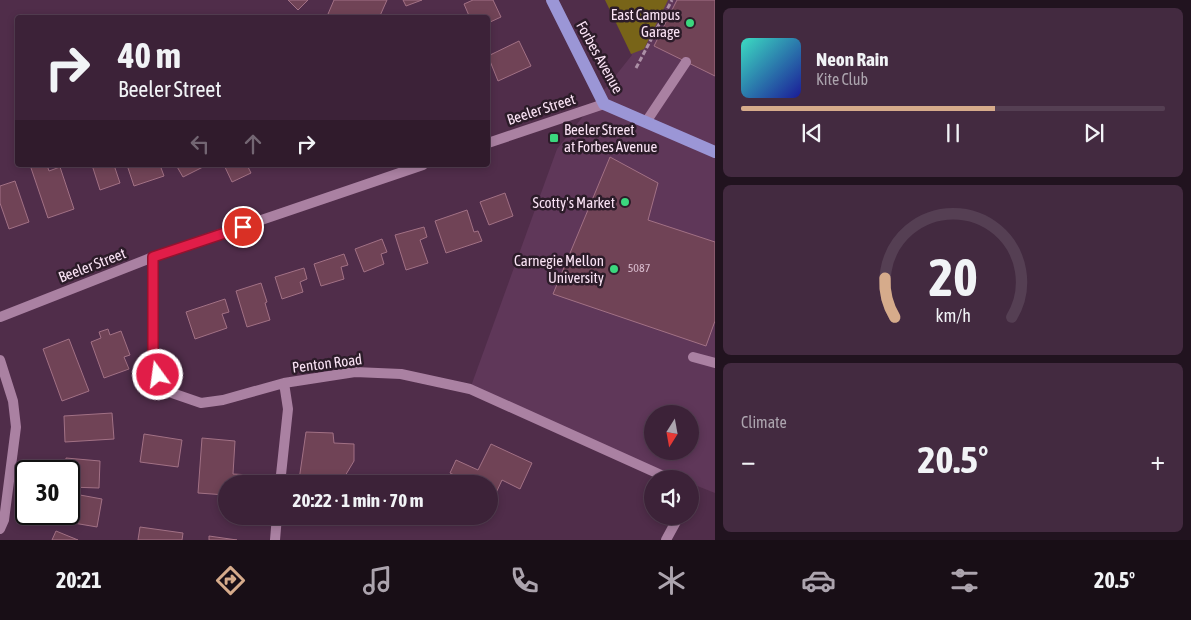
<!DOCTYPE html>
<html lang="en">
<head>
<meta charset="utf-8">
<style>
	body { margin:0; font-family:"Asap Condensed",sans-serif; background:#432a40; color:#f1f3f6; height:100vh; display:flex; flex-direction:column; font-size:19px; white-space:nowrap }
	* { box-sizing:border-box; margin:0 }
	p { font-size:16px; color:#aca4ae }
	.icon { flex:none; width:28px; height:28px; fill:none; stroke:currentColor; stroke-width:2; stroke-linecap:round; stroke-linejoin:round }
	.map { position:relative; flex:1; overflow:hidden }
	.details { display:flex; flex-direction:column; gap:8px; padding:8px; background:#21131f; width:476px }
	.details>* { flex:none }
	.top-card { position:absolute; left:15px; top:15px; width:475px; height:152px; border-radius:5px; box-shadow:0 2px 8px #0003,0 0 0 1px #553f53; background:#3c2238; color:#f1f3f6; overflow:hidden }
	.needle { width:32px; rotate:191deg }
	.tools { position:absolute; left:644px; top:405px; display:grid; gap:10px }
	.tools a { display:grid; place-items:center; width:55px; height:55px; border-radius:50%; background:#3c2238; box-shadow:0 2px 8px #0003,0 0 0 1px #553f53; font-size:25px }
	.speed { position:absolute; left:15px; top:460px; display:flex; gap:10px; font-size:25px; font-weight:700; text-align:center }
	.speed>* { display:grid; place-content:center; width:65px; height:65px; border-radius:50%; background:#3c2238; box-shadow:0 2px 8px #0003,0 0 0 1px #553f53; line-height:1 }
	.speed .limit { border:2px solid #111; border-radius:8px; background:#fff; color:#111 }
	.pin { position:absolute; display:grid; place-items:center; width:42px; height:42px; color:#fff; margin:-21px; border:2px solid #fff; border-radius:50%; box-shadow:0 1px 5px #0007 }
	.me { position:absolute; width:55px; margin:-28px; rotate:346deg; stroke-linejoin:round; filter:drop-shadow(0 0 4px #0008) }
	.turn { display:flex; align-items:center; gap:18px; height:105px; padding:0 20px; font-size:22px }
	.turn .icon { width:65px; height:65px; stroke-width:2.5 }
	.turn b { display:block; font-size:35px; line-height:42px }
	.lanes { display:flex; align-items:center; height:48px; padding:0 20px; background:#0003; justify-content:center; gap:25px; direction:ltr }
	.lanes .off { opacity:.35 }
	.big { font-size:38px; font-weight:700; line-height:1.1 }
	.details .widget { flex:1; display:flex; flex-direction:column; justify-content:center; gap:8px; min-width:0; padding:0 18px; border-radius:8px; background:#432a40 }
	.details .dial { align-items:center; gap:0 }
	.dial svg { height:130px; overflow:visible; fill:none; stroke:#553f53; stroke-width:7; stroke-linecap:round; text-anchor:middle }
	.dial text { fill:#f1f3f6; stroke:none }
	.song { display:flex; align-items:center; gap:15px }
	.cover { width:60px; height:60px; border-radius:8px; background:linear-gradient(135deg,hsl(170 70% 55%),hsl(240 70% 35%)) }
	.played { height:5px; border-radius:2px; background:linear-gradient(90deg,#d6ab8b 60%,#553f53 60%) }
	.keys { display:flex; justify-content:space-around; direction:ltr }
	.heat { display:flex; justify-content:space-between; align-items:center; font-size:28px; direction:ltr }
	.trip { position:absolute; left:218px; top:475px; width:280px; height:50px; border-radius:25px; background:#3c2238; box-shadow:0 2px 8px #0003,0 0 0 1px #553f53; font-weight:700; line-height:50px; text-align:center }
	.tabs { display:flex; height:80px; justify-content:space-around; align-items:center; background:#180e16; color:#aca4ae }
	.tabs .icon { width:35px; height:35px }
	.tabs .on { color:#d6ab8b }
	.tabs b { font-size:22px; color:#f1f3f6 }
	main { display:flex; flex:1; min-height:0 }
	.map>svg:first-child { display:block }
</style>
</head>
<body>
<main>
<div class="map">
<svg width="715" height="540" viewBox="0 0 715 540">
	<rect width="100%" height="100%" fill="#502d4a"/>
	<!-- built -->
	<path fill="#5f3759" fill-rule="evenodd" d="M606,0H715V493L690,483V479H680L470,389L557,149L632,55ZM652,414H690V451H652Z"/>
	<!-- park -->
	<path fill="#786418" d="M605,0H668L644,49L631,54Z"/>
	<!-- building -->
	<path fill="#704356" stroke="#a27185" d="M288,0H308L298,10Z
		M334,0H387L379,18L365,16V18H336L328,14Z
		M403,0H422L406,6Z
		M473,0H493L501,17L488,23V18H470L464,4Z
		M677,0H715V76L654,46Z
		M519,41L531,66L498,81L488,56Z
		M610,157L658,183L648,220L715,242V321L706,346L553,294Z
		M30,165H47L49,171L60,167L74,209L48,218Z
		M92,165H114L120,183L100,190Z
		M127,165H160L164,176L134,186Z
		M176,165H201L203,167L183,177Z
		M224,165H247L251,173L232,182Z
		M15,181L29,222L9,229L0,203V186Z
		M505,193L513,216L489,225L480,202Z
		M467,210L474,232L478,231L482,241L446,253L435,221Z
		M424,227L427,237L420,240L428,263L406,270L395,235Z
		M382,239L387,252L381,254L384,264L364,272L355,249Z
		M344,254L348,265L341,267L344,279L321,286L314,264Z
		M304,268L307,279L300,282L303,292L282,299L275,277Z
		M261,283L267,302L265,303L270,320L247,327L236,291Z
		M225,299L229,312L222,314L227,328L195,339L186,312Z
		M108,329L110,335L121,331L130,355L124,357L129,369L104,378L91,342L101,338L99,332Z
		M69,339L89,391L62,401L43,349Z
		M112,413L114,439L65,442L64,416Z
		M306,432L333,433L334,443L354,444V461L345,476L329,483L299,480Z
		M144,434L182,440L178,467L140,462Z
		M202,438L235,441L233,474L250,475L249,484H226V495L198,493Z
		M491,444L532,463L520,489L502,480L489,508V484H472L450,473L456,460L478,470Z
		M66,458L100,461L99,488L69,487V471H65Z
		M69,493L102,499L97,527L56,520L57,514H69Z
		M140,527L183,533L182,540H138Z
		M56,531L78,540H52Z
		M209,536L237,540H209Z"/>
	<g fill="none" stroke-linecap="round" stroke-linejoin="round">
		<!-- path -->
		<path stroke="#ac8fa6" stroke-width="3" stroke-dasharray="5 2.5" stroke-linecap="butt" d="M636,68L672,0"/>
		<!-- service -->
		<path stroke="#aa81a2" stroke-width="10" d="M646,122L686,62
			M693,357L715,363"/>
		<!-- minor -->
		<path stroke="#aa81a2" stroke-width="10" d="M153,257V352L159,375L172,393L201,403L223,400L284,383L355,372L401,374L470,389L670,479
			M0,360L13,401L16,427L4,520L0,529
			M280,484L288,409L284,383
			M275,540L277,516
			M666,540L679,516"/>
		<!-- tertiary -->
		<path stroke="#aa81a2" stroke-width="10" d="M488,143L604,104
			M0,317L153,257L423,165"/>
		<!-- primary -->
		<path stroke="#9b96d6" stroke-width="12" d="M552,0L604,104L715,152"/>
	</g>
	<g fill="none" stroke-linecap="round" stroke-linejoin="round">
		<!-- route casing -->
		<g stroke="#92132f" stroke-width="12">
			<path id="route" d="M158,375L153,352V257L243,227"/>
		</g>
		<!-- route -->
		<use href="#route" stroke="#e11d48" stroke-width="9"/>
	</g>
	<!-- markers -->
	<g fill="#3bd77e" stroke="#2c1c29" stroke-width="2">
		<circle cx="690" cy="23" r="5"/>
		<rect x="549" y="133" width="10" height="10" rx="2.5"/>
		<circle cx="625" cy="202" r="5"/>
		<circle cx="614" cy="269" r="5"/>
	</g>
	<g text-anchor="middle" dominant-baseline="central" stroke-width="5" stroke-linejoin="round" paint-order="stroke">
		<!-- number labels -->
		<g font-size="12" fill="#d8bbcd">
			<text x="639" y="268">5087</text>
		</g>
		<!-- poi labels -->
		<g font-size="15" fill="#fae3f5" stroke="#2c1c29" text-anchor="end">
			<text x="680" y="14">East Campus<tspan x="680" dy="17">Garage</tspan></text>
			<text x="564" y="129" text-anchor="start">Beeler Street<tspan x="564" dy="17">at Forbes Avenue</tspan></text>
			<text x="615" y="202">Scotty's Market</text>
			<text x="604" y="260">Carnegie Mellon<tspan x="604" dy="17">University</tspan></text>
		</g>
		<!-- street labels -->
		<g font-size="15" fill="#fae3f5" stroke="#2c1c29">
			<text transform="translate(600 57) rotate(61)">Forbes Avenue</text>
			<text transform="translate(541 109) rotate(-18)">Beeler Street</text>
			<text transform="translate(92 265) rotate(-21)">Beeler Street</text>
			<text transform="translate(327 363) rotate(-7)">Penton Road</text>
		</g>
	</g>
</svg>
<div class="tools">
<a><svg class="needle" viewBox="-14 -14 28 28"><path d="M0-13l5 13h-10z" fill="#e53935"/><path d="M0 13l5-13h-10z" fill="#aca4ae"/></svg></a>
<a><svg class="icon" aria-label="sound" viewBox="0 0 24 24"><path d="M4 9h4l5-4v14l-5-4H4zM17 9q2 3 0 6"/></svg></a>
</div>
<div class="speed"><div class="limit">30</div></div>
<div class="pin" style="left:243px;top:227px;background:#d93025"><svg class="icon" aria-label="arrive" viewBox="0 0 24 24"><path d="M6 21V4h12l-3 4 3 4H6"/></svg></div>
<svg class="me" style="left:158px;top:375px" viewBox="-20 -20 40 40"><circle r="17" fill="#e11d48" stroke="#fff" stroke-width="3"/><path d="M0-11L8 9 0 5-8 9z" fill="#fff"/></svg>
<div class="trip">20:22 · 1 min · 70 m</div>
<div class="top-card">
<div class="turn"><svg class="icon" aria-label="right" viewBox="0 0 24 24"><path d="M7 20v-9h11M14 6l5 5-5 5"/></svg><div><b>40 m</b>Beeler Street</div></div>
<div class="lanes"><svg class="icon off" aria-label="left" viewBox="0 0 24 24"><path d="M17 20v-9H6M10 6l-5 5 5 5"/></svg><svg class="icon off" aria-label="ahead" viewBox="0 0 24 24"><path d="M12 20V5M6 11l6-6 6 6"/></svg><svg class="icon" aria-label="right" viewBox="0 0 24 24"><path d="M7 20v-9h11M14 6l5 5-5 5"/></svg></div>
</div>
</div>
<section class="details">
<div class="widget">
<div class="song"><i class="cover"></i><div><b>Neon Rain</b><p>Kite Club</p></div></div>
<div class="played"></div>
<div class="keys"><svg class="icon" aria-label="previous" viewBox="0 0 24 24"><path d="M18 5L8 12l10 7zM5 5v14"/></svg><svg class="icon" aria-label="pause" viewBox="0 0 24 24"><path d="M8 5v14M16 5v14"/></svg><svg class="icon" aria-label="next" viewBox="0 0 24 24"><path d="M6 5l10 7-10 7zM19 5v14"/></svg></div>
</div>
<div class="widget dial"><svg viewBox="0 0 100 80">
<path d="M14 69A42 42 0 1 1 86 69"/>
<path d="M14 69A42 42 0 0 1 8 45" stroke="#d6ab8b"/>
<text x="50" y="56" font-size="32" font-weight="700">20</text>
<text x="50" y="72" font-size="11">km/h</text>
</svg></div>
<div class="widget"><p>Climate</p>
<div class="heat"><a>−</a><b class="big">20.5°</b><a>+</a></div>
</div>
</section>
</main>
<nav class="tabs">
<b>20:21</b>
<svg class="icon on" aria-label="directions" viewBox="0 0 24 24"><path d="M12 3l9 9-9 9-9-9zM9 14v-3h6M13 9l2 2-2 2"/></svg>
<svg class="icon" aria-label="music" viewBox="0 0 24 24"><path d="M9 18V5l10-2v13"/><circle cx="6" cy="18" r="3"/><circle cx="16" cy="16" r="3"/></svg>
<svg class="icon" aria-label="phone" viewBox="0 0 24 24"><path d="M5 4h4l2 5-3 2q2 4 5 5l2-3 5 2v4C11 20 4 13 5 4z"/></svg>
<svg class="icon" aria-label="climate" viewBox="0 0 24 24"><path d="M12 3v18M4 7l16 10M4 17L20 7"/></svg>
<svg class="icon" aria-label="car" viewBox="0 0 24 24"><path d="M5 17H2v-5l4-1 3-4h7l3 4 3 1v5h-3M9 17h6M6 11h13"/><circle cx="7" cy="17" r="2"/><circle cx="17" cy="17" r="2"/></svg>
<svg class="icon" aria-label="filters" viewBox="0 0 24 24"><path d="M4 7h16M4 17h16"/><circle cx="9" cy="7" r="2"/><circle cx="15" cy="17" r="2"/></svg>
<b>20.5°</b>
</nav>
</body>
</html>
